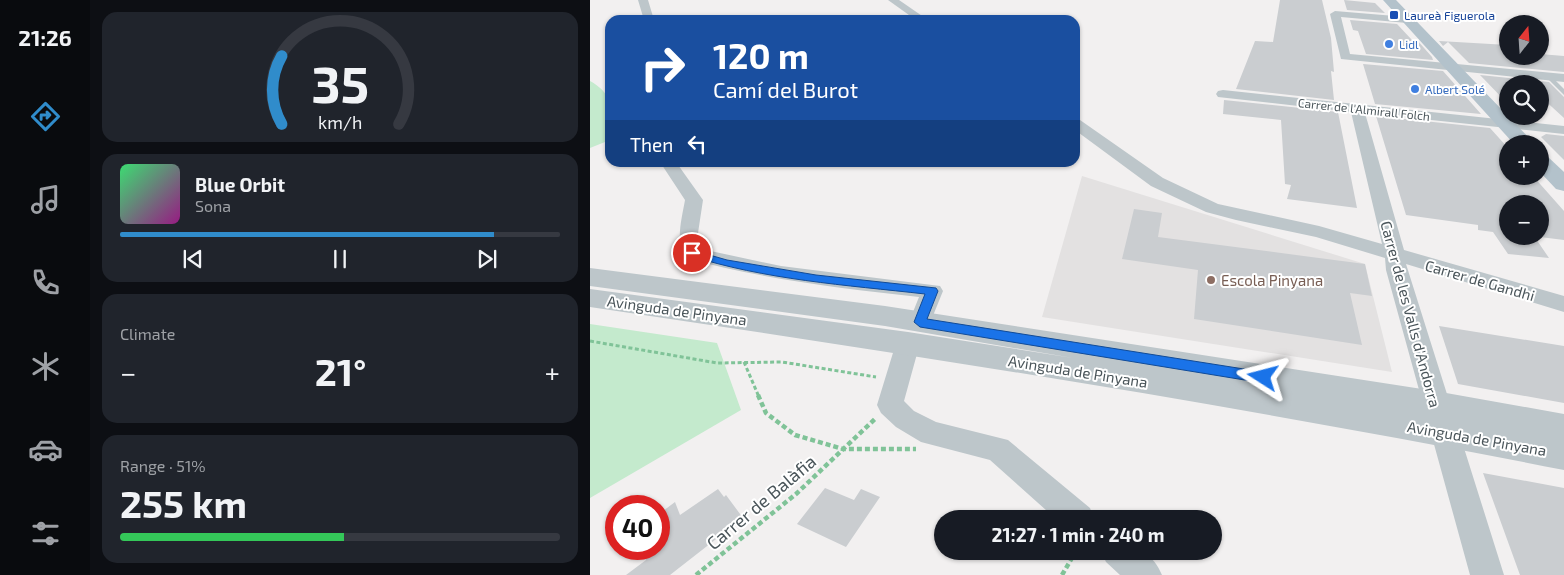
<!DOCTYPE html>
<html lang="en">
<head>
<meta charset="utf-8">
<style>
	body { margin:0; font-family:"Exo 2",sans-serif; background:#20242c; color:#f1f3f6; height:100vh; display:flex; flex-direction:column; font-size:19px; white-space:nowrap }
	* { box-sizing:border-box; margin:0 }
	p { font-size:16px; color:#9ea1a6 }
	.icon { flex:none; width:28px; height:28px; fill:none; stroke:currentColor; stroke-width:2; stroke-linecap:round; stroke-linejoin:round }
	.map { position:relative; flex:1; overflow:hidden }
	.details { display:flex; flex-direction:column; gap:12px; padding:12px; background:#0d0f14; width:500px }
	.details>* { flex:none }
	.hud { position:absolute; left:15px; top:15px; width:475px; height:152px; border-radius:15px; box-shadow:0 1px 4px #0004; background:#1a4fa0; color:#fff; overflow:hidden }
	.needle { width:32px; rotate:17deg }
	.tools { position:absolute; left:909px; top:15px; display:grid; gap:10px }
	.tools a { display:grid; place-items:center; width:50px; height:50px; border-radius:50%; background:#171b24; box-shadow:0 1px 4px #0004; font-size:25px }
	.speed { position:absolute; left:15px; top:495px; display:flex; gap:10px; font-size:25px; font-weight:700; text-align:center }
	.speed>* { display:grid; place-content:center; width:65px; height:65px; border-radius:50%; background:#171b24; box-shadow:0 1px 4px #0004; line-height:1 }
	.speed .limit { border:8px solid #d22; background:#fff; color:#111 }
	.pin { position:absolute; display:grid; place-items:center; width:42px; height:42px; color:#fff; margin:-21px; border:2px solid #fff; border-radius:50%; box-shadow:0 1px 5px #0007 }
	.me { position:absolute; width:55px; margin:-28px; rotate:279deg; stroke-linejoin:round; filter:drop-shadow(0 0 4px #0008) }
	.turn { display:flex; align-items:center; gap:18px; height:105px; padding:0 25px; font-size:22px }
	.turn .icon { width:65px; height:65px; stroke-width:2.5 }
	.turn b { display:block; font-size:35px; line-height:42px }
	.then { display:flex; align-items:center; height:48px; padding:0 25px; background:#0003; gap:10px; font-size:19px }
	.big { font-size:38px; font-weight:700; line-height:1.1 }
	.details .widget { flex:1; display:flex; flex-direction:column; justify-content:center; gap:8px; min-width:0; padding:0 18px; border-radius:15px; background:#20242c }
	.details .dial { align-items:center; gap:0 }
	.dial svg { height:130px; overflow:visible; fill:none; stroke:#363941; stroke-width:7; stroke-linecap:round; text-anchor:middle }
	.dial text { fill:#f1f3f6; stroke:none }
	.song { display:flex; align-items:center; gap:15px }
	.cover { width:60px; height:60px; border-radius:8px; background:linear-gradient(135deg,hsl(140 70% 55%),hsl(310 70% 35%)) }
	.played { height:5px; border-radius:2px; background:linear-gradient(90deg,#308ccb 85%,#363941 85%) }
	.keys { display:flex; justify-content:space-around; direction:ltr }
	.heat { display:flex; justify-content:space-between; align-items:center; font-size:28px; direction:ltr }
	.charge { height:8px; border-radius:4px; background:linear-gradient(90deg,#34c759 51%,#363941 0) }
	.trip { position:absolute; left:344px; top:510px; width:288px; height:50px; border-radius:25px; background:#171b24; box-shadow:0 1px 4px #0004; font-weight:700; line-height:50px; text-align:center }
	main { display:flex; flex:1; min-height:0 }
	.dock { display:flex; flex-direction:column; width:90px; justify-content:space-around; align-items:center; background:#090b0e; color:#9ea1a6 }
	.dock .icon { width:35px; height:35px }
	.dock .selected { color:#308ccb }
	.dock b { font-size:22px; color:#f1f3f6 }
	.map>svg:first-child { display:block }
</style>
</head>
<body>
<main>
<nav class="dock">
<b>21:26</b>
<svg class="icon selected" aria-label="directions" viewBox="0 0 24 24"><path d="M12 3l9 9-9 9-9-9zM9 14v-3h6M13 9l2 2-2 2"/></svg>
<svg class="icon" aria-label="music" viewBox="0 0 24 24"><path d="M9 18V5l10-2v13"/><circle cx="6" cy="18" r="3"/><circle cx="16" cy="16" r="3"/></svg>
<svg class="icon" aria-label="phone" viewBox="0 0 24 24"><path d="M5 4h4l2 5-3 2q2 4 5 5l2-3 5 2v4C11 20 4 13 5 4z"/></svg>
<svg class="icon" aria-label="climate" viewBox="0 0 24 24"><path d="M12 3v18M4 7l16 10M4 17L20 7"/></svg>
<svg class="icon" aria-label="car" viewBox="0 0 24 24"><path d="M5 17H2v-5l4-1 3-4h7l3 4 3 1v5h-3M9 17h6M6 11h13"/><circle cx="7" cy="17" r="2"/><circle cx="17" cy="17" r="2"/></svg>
<svg class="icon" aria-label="filters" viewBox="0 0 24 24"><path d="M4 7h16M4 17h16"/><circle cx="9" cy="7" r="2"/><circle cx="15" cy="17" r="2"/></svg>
</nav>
<section class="details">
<div class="widget dial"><svg viewBox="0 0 100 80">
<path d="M14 69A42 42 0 1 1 86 69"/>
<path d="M14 69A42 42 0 0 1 14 27" stroke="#308ccb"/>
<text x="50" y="56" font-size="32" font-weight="700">35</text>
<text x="50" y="72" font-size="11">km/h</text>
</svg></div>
<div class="widget">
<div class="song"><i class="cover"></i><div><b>Blue Orbit</b><p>Sona</p></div></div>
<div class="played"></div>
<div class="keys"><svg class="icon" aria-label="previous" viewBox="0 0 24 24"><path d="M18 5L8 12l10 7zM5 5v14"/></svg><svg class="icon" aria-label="pause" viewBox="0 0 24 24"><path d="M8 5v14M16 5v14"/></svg><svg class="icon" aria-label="next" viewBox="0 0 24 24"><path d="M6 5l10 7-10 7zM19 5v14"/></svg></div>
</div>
<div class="widget"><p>Climate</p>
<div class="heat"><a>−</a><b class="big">21°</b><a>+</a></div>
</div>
<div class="widget"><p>Range · 51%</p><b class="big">255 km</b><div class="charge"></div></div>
</section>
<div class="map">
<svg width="974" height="575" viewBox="0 0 974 575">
	<rect width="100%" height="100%" fill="#f2f0f0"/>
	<!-- education -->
	<path fill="#e3e1e1" d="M492,176L775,264L802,372L452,317Z"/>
	<!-- green -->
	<path fill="#c4eacd" d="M0,81C27,96 20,113 20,140L0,148Z
		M0,324L127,343L151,410L0,498Z"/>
	<!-- building -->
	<path fill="#cacdd0" d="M690,0H732L741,38L744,72L741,71L744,100L646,89L665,41L683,42Z
		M754,0L785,3L795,13L757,10Z
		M760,20L807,24L822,40H827L842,57L843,60L776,54L768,31L763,30Z
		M849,41L918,45V56H950V54L974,56V72L879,63L858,42L853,46Z
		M773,64L853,71L891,114L785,104Z
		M890,75L959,82L974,97V118L950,96V84H918V104Z
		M634,100L748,112L767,208L697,199L701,185L695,184L691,120L633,114Z
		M786,116L900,128L918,148V176H943L974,211V240L950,237V204H918V236H944L959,258L918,254L903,232L888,230V225L816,215Z
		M956,134L974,136V160L951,137Z
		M544,209L572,213L568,237L775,264L782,296L760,293L772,345L604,319L608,270L532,259Z
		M849,326L974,346V403L868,384Z
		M893,473L974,488V575H930Z
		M235,488L264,500L271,489L290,497L256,547L207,524Z
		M128,489L134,497L136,495L153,518L80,575H36L56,560L51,549H69V514L85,502L90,515Z"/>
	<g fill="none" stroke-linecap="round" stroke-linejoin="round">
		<!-- path-far1 -->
		<path stroke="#80c398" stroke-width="3" stroke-dasharray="4 2.5" stroke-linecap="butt" d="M0,341L127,363L192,362L286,377
			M154,362L169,397"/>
		<!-- path -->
		<path stroke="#80c398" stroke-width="4.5" stroke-dasharray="5 3" stroke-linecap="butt" d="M168,395L176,413L205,435L253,449H326
			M106,575L206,494L286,418
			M472,575L486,551"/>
		<!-- service -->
		<path fill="#bdc6ca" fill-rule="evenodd" d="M956,75H960L974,89V95L956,77Z"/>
		<!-- minor -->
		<path fill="#bdc6ca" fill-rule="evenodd" d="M48,0H58L64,20H54Z
			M298,0H309L338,20H326Z
			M745,11L817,17L822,20L817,23L751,17L760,54L974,74V82L751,59L740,14Z
			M633,90L974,126V134L775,113L814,250L974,296V312L816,264L914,575H880L796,270L795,258L726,237L646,220L616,212L561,186L485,130V119L490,120L573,178L628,204L729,226L792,244L761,112L628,97L626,94L628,91Z
			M70,162H86L113,200L108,233L111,249L191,266L350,286L353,291L338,328L330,330L322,328L319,322L329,297C250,288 172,279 95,258C85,241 92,218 95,200Z
			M318,334L326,337L330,343L314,401L324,411L346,422L418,440L500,508L504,519H466L400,460L331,442L306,427L291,413L287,405L306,343L310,337Z
			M511,551C539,551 559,544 572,575H530L516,562Z"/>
		<!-- tertiary -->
		<path fill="#bdc6ca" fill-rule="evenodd" d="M0,268L295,306L845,391L974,414V470C651,406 326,355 0,307V289L318,332L483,358L295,326L0,286Z"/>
		<!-- primary -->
		<path fill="#b3c2cb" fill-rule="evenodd" d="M793,0H806L945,144H924Z
			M950,154L957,156L974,172V191L966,189L950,172Z"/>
	</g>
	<!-- route -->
	<path fill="#1a73e8" stroke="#114b97" d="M102,250L137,260L226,275L346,288L348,291L337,319L673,372L678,373L680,377L678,381L673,383L330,327L324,322L335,294C256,285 175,280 98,255L97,253L98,251Z"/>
	<!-- markers -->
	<rect fill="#1a4fb4" stroke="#fff" stroke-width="2" x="799" y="10" width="10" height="10" rx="2.5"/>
	<g fill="#3f7fe0" stroke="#fff" stroke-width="2">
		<circle cx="799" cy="44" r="5"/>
		<circle cx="825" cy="89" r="5"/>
	</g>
	<circle fill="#8d6e63" stroke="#fff" stroke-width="2" cx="621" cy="280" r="5"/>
	<g text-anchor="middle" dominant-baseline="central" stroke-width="4" stroke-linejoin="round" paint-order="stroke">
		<!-- far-transit labels -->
		<g font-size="12" fill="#164399" stroke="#fff" text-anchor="start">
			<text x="814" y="15">Laureà Figuerola</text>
		</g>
		<!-- far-shop labels -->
		<g font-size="12" fill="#366cbe" stroke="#fff" text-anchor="start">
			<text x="809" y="44">Lidl</text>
			<text x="835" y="89">Albert Solé</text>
		</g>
		<!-- far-street labels -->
		<g font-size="12" fill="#4a555a" stroke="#fff">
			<text transform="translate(774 109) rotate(6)">Carrer de l'Almirall Folch</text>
		</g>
		<!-- education labels -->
		<g font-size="15" fill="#785e54" stroke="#fff" text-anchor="start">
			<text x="631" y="280">Escola Pinyana</text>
		</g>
		<!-- street labels -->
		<g font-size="15" fill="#4a555a" stroke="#fff">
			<text transform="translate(890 280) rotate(16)">Carrer de Gandhi</text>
			<text transform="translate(87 310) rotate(8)">Avinguda de Pinyana</text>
			<text transform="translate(821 314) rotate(75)">Carrer de les Valls d'Andorra</text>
			<text transform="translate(488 371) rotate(9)">Avinguda de Pinyana</text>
			<text transform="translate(887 438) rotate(10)">Avinguda de Pinyana</text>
		</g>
		<!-- near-street labels -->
		<g font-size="18" fill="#4a555a" stroke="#fff">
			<text transform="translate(171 502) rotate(-40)">Carrer de Balàfia</text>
		</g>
	</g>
</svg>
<div class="tools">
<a><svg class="needle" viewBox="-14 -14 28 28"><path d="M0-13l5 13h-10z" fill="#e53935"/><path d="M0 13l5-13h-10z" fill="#9ea1a6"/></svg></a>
<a><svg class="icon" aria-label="search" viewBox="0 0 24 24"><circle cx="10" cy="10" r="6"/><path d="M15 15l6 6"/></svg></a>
<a>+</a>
<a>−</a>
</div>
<div class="speed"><div class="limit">40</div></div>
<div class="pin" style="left:102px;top:253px;background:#d93025"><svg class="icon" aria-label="arrive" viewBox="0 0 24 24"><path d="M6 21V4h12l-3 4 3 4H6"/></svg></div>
<svg class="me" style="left:673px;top:377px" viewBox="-20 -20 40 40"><path d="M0-17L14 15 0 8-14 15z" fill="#1a73e8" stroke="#fff" stroke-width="4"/></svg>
<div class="trip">21:27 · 1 min · 240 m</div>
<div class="hud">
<div class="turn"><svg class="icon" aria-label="right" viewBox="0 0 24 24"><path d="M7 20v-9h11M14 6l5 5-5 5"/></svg><div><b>120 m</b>Camí del Burot</div></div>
<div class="then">Then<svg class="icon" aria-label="left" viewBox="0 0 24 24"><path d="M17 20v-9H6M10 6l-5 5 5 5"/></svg></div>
</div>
</div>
</main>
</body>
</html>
